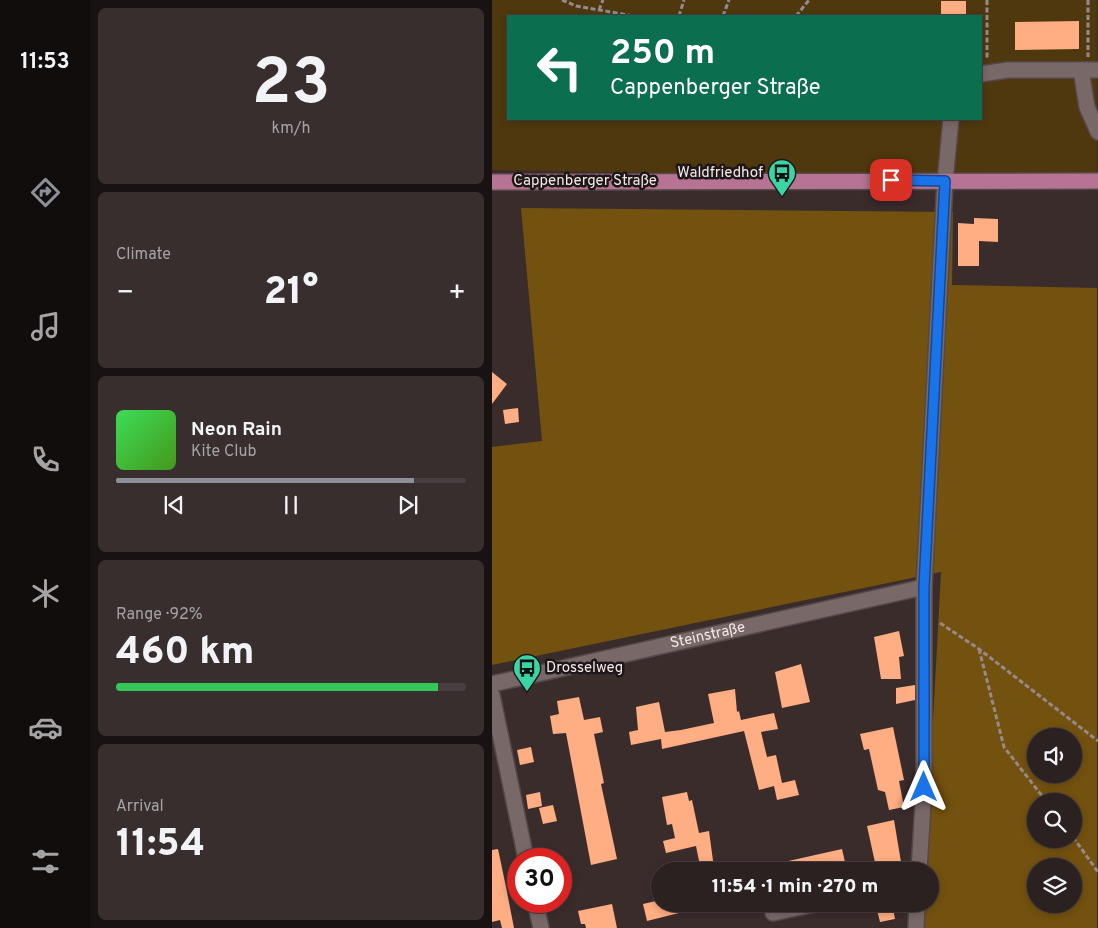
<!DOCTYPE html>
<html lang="en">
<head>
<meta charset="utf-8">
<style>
	body { margin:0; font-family:Overpass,sans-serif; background:#382e2e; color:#f1f3f6; height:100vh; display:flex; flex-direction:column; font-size:19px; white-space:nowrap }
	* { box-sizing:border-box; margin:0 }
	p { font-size:16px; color:#a6a3a5 }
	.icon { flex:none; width:28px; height:28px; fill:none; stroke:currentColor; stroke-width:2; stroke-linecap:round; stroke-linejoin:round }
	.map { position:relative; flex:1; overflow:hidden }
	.details { display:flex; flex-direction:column; gap:8px; padding:8px; background:#181212; width:402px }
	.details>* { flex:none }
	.guide { position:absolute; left:15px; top:15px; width:475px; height:105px; border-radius:0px; box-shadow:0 2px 8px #0003,0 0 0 1px #483e3f; background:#0b6e4f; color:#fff; overflow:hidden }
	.buttons { position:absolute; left:535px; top:728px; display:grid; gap:10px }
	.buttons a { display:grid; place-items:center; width:55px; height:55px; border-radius:50%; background:#2c2121; box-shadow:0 2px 8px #0003,0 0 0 1px #483e3f; font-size:25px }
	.speed { position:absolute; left:15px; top:848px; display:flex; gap:10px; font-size:25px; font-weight:700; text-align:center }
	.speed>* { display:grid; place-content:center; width:65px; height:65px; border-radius:50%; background:#2c2121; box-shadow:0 2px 8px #0003,0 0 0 1px #483e3f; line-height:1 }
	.speed .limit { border:8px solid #d22; background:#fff; color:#111 }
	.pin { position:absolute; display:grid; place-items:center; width:42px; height:42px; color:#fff; margin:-21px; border-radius:10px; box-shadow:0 2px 8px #0006 }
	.me { position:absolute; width:55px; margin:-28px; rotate:0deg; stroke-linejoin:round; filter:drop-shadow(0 0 4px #0008) }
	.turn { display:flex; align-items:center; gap:18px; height:105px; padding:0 20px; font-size:22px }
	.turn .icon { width:65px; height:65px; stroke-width:2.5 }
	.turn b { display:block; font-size:35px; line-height:42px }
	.big { font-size:38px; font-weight:800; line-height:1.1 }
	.details .card { flex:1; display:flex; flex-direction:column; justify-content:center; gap:8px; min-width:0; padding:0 18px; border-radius:8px; background:#382e2e }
	.details .dial { align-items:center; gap:0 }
	.dial b { font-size:65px; line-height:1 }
	.song { display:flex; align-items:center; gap:15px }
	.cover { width:60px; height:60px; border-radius:8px; background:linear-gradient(135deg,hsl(130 70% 55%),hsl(100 70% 35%)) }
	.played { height:5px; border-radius:2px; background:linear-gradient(90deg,#8c9099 85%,#483e3f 85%) }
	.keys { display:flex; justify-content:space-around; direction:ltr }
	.heat { display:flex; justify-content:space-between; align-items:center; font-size:28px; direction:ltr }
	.charge { height:8px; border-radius:4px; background:linear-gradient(90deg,#34c759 92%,#483e3f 0) }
	.trip { position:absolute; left:159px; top:862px; width:288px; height:50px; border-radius:25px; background:#2c2121; box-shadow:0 2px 8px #0003,0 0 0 1px #483e3f; font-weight:800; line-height:50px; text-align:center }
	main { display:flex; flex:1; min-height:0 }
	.tab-bar { display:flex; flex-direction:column; width:90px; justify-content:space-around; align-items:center; background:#120d0d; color:#a6a3a5 }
	.tab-bar .icon { width:35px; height:35px }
	.tab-bar .current { color:#8c9099 }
	.tab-bar b { font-size:22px; color:#f1f3f6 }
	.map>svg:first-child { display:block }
</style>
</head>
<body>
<main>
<nav class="tab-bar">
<b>11:53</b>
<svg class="icon current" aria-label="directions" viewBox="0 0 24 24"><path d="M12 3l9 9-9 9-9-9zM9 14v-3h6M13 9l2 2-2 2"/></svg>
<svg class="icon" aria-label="music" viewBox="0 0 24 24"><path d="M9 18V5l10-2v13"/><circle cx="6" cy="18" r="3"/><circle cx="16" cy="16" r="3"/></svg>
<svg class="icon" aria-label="phone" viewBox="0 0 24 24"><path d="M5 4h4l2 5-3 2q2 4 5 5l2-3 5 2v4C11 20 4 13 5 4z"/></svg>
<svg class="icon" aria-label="climate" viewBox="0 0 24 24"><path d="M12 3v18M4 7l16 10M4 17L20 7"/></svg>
<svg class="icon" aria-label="car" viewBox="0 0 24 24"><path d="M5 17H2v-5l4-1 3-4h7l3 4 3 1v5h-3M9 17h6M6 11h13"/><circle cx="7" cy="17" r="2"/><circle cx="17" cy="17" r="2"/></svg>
<svg class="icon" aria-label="filters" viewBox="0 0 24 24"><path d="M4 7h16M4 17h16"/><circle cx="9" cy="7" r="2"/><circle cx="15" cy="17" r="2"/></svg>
</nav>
<section class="details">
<div class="card dial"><b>23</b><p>km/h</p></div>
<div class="card"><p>Climate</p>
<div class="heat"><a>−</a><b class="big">21°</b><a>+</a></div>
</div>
<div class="card">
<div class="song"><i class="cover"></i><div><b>Neon Rain</b><p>Kite Club</p></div></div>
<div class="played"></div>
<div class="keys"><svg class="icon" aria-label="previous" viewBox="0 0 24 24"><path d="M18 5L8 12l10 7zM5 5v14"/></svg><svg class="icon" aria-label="pause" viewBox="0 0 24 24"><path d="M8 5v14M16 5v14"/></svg><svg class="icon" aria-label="next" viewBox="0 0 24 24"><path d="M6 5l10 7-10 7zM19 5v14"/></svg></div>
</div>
<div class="card"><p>Range · 92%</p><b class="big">460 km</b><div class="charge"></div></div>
<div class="card"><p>Arrival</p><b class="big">11:54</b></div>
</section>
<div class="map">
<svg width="606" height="928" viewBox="0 0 606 928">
	<rect width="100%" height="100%" fill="#3b2c2c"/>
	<!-- green -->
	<path fill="#4f380e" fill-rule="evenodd" d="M0,0H605V180L0,170ZM16,16H489V119H16Z"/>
	<!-- forest -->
	<path fill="#73510f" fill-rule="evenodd" d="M29,208L461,212L460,285L605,288V928H431V904H438V871H433L449,572L0,665V447L50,441ZM544,736H581V774H544ZM544,801H581V839H544ZM544,866H581V904H544Z"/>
	<!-- building -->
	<path fill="#ffad82" d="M449,1H474V16H449Z
		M587,21V49L523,50V22Z
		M482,218L506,219V242L487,241V266H466V223L482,224Z
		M0,372L15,384L0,404Z
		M26,408L27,422L13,424L11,410Z
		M407,631L412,656L407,657L409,679H389L382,637Z
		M309,664L318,702L290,708L283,672Z
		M423,685V700L404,704V688Z
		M243,689L245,712L247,711L249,720L282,713L286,729L269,732L275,757L284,755L290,783L303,780L307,795L285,800L282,786L267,790L252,731L170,749L169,739L139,745L137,732L146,730L144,707L167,702L173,732L189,730L222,723L216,694Z
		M87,697L92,720L108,717L111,732L102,734L112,783L109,784L125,859L99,865L74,733L61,734L58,716L67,714L65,701Z
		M401,727L412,780L407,781L412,807L397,810L393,792L386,790L377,749L372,750L368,734Z
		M39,747L42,762L28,765L25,750Z
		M48,792L50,806L36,809L34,795Z
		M195,792L197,801L200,800L207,833L217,831L222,868L209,871L204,846L174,853L171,841L183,838L180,824L175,825L170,797Z
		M61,805L65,821L51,824L47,808Z
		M402,820L409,862L384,867L375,826Z
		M6,849L14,887L22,928H10L8,920L0,922V850Z
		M350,849L355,871H275L274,866Z
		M168,900V904H203V909L155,921L151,904Z
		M120,904L125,928H94L93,924H89L86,911Z
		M400,904L403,919L388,922L384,906Z"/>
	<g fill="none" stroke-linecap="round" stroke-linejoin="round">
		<!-- minor casing -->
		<g stroke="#544848" stroke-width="18">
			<g id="minor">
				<path d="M589,70L595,107L606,132"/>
				<path d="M489,74L516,70H606"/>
				<path id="s1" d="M0,684L432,587"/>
				<path d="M0,695L34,859"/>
				<path d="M427,871L432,787V587L453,181L459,119"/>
				<path d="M43,901L49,928"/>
				<path d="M281,913L323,904"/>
				<path d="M424,928L425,904"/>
			</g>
		</g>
		<!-- major casing -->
		<g stroke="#544848" stroke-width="18">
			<path id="major" d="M0,182L606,181"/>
		</g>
		<!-- path -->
		<path stroke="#968a8a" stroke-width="3" stroke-dasharray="5 2.5" stroke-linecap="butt" d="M70,0L84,6L142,16
			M495,0V58
			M596,0V57
			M107,10L111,0
			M187,16L192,0
			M231,16L237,0
			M304,16L317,0
			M448,623L487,649L606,741
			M487,649L512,747L554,801
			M581,837L606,872"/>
		<!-- minor -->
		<use href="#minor" stroke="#796868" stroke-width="15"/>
		<!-- major -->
		<use href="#major" stroke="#b77393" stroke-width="15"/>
	</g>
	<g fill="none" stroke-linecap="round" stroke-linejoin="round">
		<!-- route casing -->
		<g stroke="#114b97" stroke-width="12">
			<path id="route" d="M399,180L453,181L432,587V787"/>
		</g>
		<!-- route -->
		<use href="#route" stroke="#1a73e8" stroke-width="9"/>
	</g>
	<!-- icons -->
	<defs>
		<g id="bus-pin" transform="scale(1.4375)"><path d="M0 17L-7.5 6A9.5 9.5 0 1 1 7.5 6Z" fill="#3ad4a5" stroke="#1d1717"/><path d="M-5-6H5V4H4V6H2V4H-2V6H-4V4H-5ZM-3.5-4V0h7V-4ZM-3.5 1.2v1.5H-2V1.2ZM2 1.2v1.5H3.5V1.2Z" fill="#111"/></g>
	</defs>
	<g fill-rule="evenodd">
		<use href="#bus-pin" x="290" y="173"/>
		<use href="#bus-pin" x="35" y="668"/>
	</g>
	<g text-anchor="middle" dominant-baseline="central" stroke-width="5" stroke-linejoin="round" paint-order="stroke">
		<!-- poi labels -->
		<g font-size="15" fill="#f2e8e8" stroke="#1d1717" text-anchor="end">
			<text x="271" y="173">Waldfriedhof</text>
			<text x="54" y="668" text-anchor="start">Drosselweg</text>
		</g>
		<!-- street labels -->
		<g font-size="15" fill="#f2e8e8" stroke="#1d1717">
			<text x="93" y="181">Cappenberger Straße</text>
			<text stroke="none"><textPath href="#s1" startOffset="221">Steinstraße</textPath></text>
		</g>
	</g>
</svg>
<div class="buttons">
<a><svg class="icon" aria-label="sound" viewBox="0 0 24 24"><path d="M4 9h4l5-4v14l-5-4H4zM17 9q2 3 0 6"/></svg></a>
<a><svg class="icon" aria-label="search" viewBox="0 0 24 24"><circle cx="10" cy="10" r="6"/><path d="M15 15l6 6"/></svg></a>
<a><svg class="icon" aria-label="layers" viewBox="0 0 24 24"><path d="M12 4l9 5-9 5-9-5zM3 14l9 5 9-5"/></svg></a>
</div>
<div class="speed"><div class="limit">30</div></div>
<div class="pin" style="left:399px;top:180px;background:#d93025"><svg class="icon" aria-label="arrive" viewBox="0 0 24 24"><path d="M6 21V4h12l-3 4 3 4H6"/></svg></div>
<svg class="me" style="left:432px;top:787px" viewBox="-20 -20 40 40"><path d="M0-17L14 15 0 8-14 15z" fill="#1a73e8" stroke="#fff" stroke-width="4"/></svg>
<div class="trip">11:54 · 1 min · 270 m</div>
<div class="guide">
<div class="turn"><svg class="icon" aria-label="left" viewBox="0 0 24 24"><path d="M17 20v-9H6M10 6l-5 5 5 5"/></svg><div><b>250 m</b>Cappenberger Straße</div></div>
</div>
</div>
</main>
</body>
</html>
